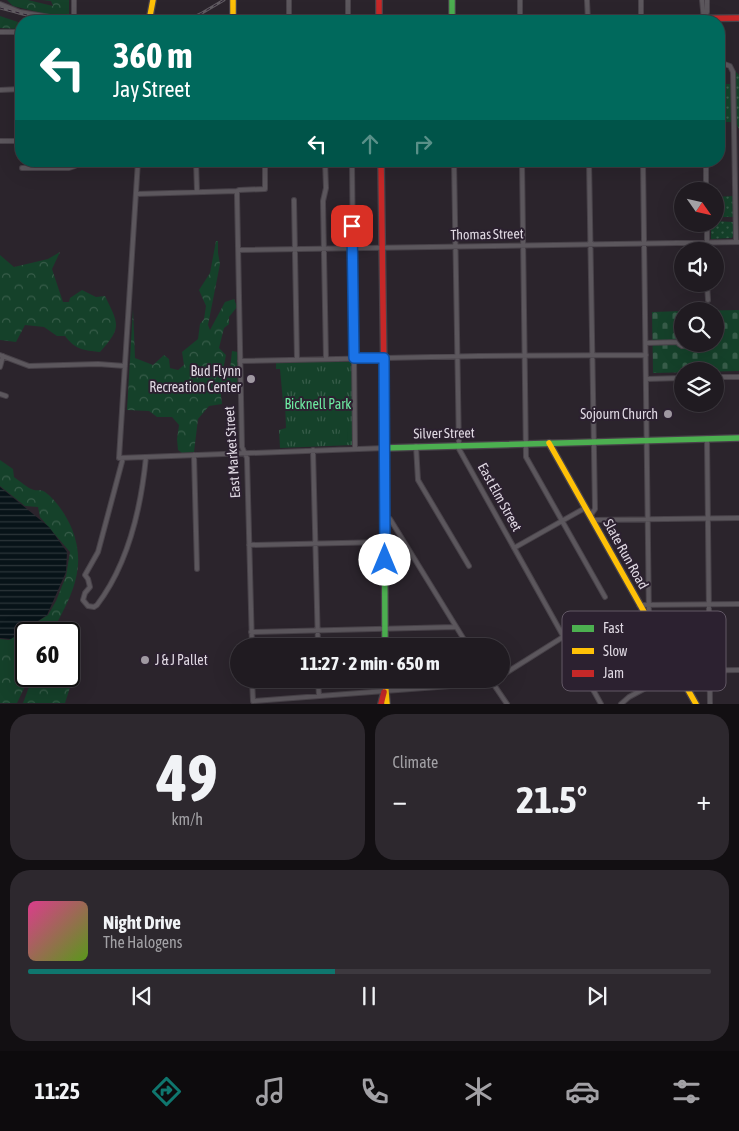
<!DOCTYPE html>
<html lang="en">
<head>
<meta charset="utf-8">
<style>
	body { margin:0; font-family:"Asap Condensed",sans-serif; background:#2d282e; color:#f1f3f6; height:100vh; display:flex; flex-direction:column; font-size:19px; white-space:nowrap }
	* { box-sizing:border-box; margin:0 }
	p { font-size:16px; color:#a2a1a5 }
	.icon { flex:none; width:28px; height:28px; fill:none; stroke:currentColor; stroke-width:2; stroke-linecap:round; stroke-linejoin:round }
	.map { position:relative; height:704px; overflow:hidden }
	.side { display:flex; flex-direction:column; gap:10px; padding:10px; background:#120f12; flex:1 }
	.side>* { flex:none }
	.top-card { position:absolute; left:15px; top:15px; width:710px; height:152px; border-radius:20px; box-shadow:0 5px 20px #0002,0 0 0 1px #3d393f; background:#00695c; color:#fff; overflow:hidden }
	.needle { width:32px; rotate:124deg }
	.tools { position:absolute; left:674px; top:182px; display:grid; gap:10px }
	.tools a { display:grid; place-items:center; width:50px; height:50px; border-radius:50%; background:#201b21; box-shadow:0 5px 20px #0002,0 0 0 1px #3d393f; font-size:25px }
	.speed { position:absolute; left:15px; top:622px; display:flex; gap:10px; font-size:25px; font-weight:700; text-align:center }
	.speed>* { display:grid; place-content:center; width:65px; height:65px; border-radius:50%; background:#201b21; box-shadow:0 5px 20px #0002,0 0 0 1px #3d393f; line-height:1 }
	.speed .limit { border:2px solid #111; border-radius:8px; background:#fff; color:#111 }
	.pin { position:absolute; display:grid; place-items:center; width:42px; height:42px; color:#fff; margin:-21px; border-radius:10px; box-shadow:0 2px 8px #0006 }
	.me { position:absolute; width:55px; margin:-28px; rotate:0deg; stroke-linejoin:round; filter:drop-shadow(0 0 4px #0008) }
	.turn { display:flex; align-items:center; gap:18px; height:105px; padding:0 15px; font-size:22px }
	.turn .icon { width:65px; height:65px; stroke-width:2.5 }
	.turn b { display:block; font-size:35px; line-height:42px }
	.lanes { display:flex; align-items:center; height:48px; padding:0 15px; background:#0003; justify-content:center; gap:25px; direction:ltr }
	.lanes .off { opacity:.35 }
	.big { font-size:38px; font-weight:700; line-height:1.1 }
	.side .widget { flex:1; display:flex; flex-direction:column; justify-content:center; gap:8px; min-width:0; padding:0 18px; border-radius:20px; background:#2d282e }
	.side .dial { align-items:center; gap:0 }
	.dial b { font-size:65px; line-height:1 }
	.song { display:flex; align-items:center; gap:15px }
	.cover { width:60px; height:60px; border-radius:8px; background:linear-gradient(135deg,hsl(330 70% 55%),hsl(90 70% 35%)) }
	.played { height:5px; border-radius:2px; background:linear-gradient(90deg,#0f766e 45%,#3d393f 45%) }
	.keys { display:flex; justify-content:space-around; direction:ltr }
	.heat { display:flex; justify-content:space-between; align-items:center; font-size:28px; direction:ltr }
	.side .tiles { flex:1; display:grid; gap:10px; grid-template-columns:1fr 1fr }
	.widget:last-child { grid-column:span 2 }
	.trip { position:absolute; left:230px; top:638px; width:280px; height:50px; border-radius:25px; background:#201b21; box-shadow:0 5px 20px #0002,0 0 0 1px #3d393f; font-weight:700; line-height:50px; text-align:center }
	.dock { display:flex; height:80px; justify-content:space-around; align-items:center; background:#0d0b0d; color:#a2a1a5 }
	.dock .icon { width:35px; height:35px }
	.dock .on { color:#0f766e }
	.dock b { font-size:22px; color:#f1f3f6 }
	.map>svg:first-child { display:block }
</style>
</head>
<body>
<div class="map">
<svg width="739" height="704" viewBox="0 0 739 704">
	<defs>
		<pattern id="grass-dots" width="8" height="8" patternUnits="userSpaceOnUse" patternTransform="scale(1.25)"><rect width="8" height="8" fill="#15412a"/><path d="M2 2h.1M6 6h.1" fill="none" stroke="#375c49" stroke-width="1.8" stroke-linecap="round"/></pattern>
		<pattern id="forest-crowns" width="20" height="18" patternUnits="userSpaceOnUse" patternTransform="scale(1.25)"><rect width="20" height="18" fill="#15412a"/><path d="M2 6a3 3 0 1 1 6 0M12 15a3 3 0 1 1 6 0" fill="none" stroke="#375c49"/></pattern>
		<pattern id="cemetery-stones" width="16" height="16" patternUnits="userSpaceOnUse" patternTransform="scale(1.25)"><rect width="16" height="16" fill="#15412a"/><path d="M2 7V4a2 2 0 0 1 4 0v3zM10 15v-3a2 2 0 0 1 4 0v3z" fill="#375c49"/></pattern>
		<pattern id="park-tufts" width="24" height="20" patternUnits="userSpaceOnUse" patternTransform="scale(1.25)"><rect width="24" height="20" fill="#15412a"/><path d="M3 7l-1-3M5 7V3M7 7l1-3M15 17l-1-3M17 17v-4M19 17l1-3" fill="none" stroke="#375c49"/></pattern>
		<pattern id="water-rules" width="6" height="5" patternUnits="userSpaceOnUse" patternTransform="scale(1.25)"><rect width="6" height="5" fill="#071318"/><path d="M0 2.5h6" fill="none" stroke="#2b3539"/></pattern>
	</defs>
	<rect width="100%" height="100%" fill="#2b242c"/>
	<!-- grass -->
	<path fill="url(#grass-dots)" d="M736,72L739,75V129L736,123Z
		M719,84H731V122H719Z
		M733,196V217H715V197Z
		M715,221L733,222V236L732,238L711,239V224H715Z"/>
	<!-- forest -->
	<path fill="url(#forest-crowns)" d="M7,0H28L53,6L51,1L42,0H69V15L58,17L13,6Z
		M0,16L21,23V29L0,28Z
		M216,241H218V253L220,264L208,325L210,330L225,302L234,299L237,307L229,317V324L224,328L219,348L226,355L223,370H230L232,351L238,352L237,389L220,386L222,404L209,406L198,419L194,452L182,453L178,450L177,439L179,425L172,417H157L149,411L127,410L133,309L135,358L153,365L164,355L169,359L170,368L178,370L184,365L182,352L198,339L200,324L204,319L206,306L199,290L210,273Z
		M60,252L52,269L63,302H69L70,298L82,290L96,297L105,296C119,325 122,327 100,352C83,350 76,350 65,336H57L44,327L25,325L16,342L0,340V255L14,267L48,259Z
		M0,460L13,469L14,477C20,481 27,488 34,490C38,491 40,489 45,492C57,501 66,515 72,529C88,569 70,599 51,634H26V676H30L17,703H0V639L9,640L48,615L56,601L66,576L70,552L40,517L38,507L25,506L0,486Z
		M61,622L68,626L67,634H55Z
		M69,664L75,672L65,703H23L33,676H69Z"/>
	<!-- cemetery -->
	<path fill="url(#cemetery-stones)" d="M739,310V371L653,373L652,312L682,311V344H715V311H689Z"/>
	<!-- park -->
	<path fill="url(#park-tufts)" d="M276,362H352L353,445L280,448L279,430L286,428L285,403L283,402L280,369H276Z"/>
	<!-- pitch -->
	<path fill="#15412a" d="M340,428H348L347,442H339Z"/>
	<!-- water -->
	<path fill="url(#water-rules)" d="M0,487L49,527L67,552L66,572L47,615L11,639L0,638Z"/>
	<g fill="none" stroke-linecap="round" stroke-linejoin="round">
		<!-- street casing -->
		<g stroke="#484249" stroke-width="6">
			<path id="street" d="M74,0V21
				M289,0V21
				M348,0V21
				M520,0V21
				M587,0L588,21
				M641,0V19
				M702,0L704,20
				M0,4L20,12L73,21
				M704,19L707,12V0
				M0,32H21
				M719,62L730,66L733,72L736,242
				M0,90L21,89
				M0,141H21
				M138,161L119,458L385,448
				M196,161L197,192
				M325,161L326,188L323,201L326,359
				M352,161L355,449
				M454,161L459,449L601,704
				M522,161L526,457L605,597
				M589,161L595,509L590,516
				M643,161L649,619
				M706,161V191
				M22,168H69L75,166L76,161
				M136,194L237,191
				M294,200L297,360
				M707,224V251
				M238,250L739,242
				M707,284L708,300
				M682,338L679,339V344L682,346L686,344
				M646,343L678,342
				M0,355L29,366L98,364L125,366
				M240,361L479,356L646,355
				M0,367L3,356
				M715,377H739
				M646,379L682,378
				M0,394L6,396
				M707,438L710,704
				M416,446L418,480L469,566
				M313,450L318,646
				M194,455L197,569
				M123,458L98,552L85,575L88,579L90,587L85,593L83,600L88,606L94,607L97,605C129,563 141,508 146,457
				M385,519H390L468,646
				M593,520L739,518
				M249,545L385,542
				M514,548L585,508
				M639,605L739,604
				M251,632L455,627
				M252,646L247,458L242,447L237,195V191L239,190L265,189V161
				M578,663L619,641
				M501,676L563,637
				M252,679L253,701
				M318,679L319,696
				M490,679L507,704
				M253,701L490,683L498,679
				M621,704L629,697L677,671L739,670"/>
		</g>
		<!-- fast casing -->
		<g stroke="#484249" stroke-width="8">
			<path id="fast" d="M452,0V21
				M384,377L385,646
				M385,448L739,438"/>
		</g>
		<!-- slow casing -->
		<g stroke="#484249" stroke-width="8">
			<path id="slow" d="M233,0V21
				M149,21L153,0
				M549,443L696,704
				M385,679L387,704"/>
		</g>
		<!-- jam casing -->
		<g stroke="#484249" stroke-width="8">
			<path id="jam" d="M379,0V21
				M496,21L739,18
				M381,161L384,377
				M381,704L384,692"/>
		</g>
		<!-- street -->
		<use href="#street" stroke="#5c575d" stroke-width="4"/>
		<!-- fast -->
		<use href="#fast" stroke="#4caf50" stroke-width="5.5"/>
		<!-- slow -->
		<use href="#slow" stroke="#ffc107" stroke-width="5.5"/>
		<!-- jam -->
		<use href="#jam" stroke="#c62828" stroke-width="5.5"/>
		<!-- rail casing -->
		<g stroke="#605b61" stroke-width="3">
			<path id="rail" d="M0,8L50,21
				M185,21L202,13L224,0"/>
		</g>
		<!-- rail -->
		<use href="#rail" stroke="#2c2130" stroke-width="1" stroke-dasharray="4" stroke-linecap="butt"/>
	</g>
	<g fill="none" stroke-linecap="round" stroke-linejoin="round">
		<!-- route casing -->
		<g stroke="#114b97" stroke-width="12">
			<path id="route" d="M352,226L354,358H384L385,560"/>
		</g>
		<!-- route -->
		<use href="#route" stroke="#1a73e8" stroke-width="9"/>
	</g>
	<!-- markers -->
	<g fill="#a099a2" stroke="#2c2130" stroke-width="2">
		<circle cx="251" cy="379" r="5"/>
		<circle cx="668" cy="414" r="5"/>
		<circle cx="145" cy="660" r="5"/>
	</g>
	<g text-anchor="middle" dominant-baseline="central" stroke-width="4" stroke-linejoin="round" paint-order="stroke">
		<!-- street labels -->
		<g font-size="14" fill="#dfd8e2" stroke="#2c2130">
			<text transform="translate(487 234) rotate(-1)">Thomas Street</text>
			<text transform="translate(444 433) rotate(-1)">Silver Street</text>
			<text transform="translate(232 452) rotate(-94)">East Market Street</text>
			<text transform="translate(500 497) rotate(61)">East Elm Street</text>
			<text transform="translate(626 554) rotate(61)">Slate Run Road</text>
		</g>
		<!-- poi labels -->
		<g font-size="14" fill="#dfd8e2" stroke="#2c2130" text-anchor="end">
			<text x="241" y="371">Bud Flynn<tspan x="241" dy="16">Recreation Center</tspan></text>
			<text x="658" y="414">Sojourn Church</text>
			<text x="155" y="660" text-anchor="start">J &amp; J Pallet</text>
		</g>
		<!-- park labels -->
		<g font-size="14" fill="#6deaa1" stroke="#2c2130">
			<text x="318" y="404">Bicknell Park</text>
		</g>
	</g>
	<!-- legend -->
	<rect x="562" y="611" width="164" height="80" rx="8" fill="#2c2130" stroke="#625865" stroke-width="1"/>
	<rect x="572" y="625" width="22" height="7" fill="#4caf50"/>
	<rect x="572" y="648" width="22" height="6" fill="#ffc107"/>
	<rect x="572" y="670" width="22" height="7" fill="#c62828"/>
	<g font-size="14" fill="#dfd8e2">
		<text x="603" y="633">Fast</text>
		<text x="603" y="656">Slow</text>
		<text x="603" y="678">Jam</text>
	</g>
</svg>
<div class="tools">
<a><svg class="needle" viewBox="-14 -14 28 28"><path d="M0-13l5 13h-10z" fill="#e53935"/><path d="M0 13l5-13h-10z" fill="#a2a1a5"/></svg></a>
<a><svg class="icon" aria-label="sound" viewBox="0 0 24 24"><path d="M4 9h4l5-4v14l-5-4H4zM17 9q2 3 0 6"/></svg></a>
<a><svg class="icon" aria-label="search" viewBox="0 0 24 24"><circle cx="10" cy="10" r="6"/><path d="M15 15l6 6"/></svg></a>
<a><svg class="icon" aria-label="layers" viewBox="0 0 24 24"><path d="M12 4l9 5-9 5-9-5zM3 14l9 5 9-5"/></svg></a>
</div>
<div class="speed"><div class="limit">60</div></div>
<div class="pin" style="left:352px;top:226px;background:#d93025"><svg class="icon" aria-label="arrive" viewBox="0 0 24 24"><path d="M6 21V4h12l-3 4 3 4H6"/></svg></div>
<svg class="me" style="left:385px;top:560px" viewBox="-20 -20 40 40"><circle r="19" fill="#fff"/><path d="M0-13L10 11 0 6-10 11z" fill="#1a73e8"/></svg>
<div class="trip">11:27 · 2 min · 650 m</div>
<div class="top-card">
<div class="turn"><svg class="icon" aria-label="left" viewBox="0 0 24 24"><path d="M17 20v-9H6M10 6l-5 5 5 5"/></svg><div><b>360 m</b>Jay Street</div></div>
<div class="lanes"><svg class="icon" aria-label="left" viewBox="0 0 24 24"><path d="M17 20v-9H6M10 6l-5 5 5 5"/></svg><svg class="icon off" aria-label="ahead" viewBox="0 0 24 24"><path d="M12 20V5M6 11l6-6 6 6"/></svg><svg class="icon off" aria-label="right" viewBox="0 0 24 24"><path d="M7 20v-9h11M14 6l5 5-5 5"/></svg></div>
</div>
</div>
<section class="side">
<div class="tiles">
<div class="widget dial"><b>49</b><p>km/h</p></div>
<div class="widget"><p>Climate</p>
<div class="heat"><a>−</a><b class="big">21.5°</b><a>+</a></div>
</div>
<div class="widget">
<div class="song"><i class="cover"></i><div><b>Night Drive</b><p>The Halogens</p></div></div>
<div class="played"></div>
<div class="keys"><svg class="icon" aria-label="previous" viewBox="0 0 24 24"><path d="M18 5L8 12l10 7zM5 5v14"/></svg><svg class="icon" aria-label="pause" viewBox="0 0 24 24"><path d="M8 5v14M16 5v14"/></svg><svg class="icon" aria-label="next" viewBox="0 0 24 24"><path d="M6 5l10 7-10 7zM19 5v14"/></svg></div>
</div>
</div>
</section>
<nav class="dock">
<b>11:25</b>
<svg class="icon on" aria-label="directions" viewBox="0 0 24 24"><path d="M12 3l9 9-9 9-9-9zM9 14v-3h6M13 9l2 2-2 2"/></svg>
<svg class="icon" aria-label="music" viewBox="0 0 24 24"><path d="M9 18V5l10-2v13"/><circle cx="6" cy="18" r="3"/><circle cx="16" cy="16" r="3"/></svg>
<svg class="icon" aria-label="phone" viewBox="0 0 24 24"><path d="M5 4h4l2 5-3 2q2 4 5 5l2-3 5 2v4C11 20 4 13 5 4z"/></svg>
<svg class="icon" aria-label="climate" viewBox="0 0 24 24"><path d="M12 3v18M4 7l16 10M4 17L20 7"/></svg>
<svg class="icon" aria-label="car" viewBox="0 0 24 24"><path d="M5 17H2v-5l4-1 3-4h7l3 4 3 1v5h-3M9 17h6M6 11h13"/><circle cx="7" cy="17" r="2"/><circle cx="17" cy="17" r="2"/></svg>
<svg class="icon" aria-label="filters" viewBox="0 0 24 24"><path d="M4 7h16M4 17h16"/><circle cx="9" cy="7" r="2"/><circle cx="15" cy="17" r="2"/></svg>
</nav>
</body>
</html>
